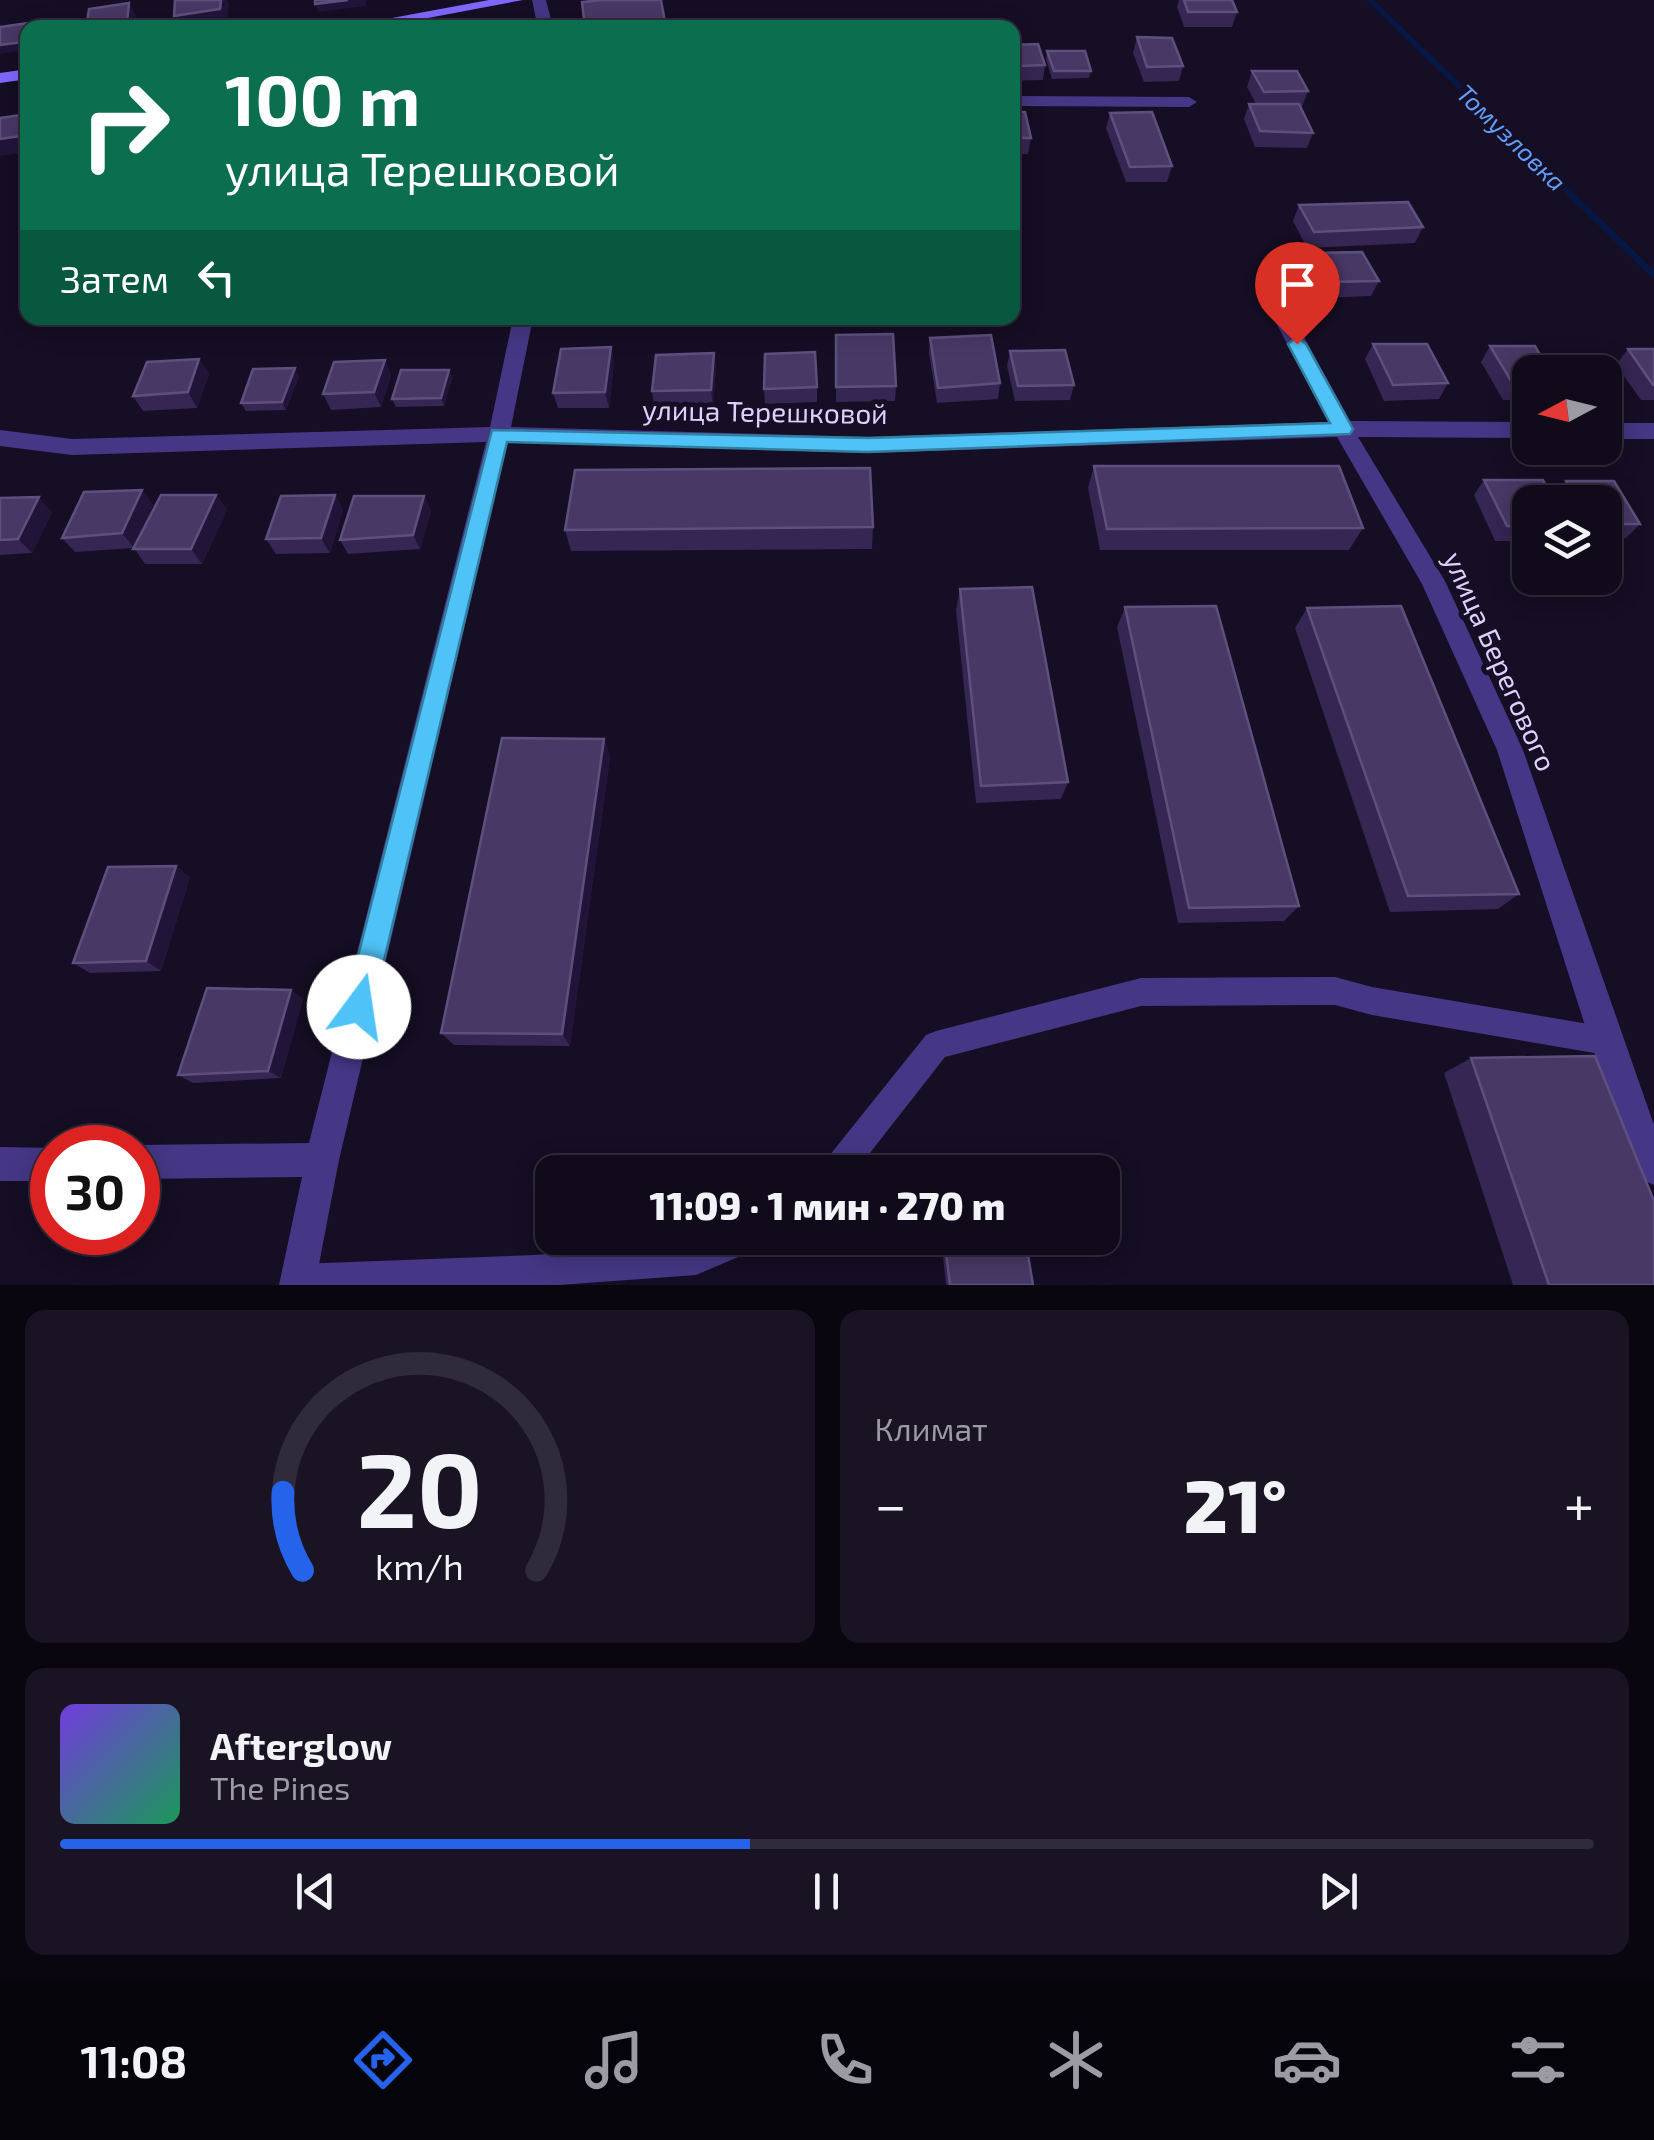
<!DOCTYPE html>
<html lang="ru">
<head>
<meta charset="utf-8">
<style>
	body { margin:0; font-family:"Exo 2",sans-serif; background:#191324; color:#f1f3f6; height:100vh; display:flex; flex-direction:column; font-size:38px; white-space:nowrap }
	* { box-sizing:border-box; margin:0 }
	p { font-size:32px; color:#9c9aa3 }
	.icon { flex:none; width:55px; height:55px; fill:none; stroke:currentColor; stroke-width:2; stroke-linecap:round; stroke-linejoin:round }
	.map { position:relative; height:1285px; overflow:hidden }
	.panel { display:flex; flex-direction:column; gap:25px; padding:25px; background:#09060f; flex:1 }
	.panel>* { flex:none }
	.hud { position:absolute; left:20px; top:20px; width:1000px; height:305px; border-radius:20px; box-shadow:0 5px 25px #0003,0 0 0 2px #302b3a; background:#0b6e4f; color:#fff; overflow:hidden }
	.needle { width:65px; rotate:263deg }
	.fabs { position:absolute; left:1512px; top:355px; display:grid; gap:20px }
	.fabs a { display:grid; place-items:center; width:110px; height:110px; border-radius:20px; background:#100a1b; box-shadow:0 5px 25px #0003,0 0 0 2px #302b3a; font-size:50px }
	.speed { position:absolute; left:30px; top:1125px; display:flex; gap:20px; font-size:50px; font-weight:700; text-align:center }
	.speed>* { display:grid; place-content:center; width:130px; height:130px; border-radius:50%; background:#100a1b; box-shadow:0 5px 25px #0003,0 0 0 2px #302b3a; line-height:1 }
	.speed .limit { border:15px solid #d22; background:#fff; color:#111 }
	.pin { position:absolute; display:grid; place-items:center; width:85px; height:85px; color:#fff; margin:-102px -42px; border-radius:50% 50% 50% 0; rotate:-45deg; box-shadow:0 0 10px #0007 }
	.pin .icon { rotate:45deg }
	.me { position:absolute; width:110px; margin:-55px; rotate:14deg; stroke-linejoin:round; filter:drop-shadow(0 0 8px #0008) }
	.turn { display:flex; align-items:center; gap:35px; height:210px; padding:0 40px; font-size:45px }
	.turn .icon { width:130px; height:130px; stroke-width:2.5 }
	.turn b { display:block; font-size:70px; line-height:85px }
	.then { display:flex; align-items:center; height:95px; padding:0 40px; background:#0003; gap:20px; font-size:38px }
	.big { font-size:75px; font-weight:800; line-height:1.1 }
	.panel .tile { flex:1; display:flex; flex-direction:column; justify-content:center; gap:15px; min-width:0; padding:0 35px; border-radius:20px; background:#191324 }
	.panel .dial { align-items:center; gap:0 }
	.dial svg { height:260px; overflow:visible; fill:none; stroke:#302b3a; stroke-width:7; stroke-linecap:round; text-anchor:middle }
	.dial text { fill:#f1f3f6; stroke:none }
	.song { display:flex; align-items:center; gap:30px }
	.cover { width:120px; height:120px; border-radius:15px; background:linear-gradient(135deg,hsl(260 70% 55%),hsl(150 70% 35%)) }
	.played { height:10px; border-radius:5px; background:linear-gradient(90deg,#2563eb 45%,#302b3a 45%) }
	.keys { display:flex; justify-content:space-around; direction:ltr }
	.heat { display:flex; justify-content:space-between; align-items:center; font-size:55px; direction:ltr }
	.panel .tiles { flex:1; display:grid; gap:25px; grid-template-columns:1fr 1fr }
	.tile:last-child { grid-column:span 2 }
	.trip { position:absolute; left:535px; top:1155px; width:585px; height:100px; border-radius:20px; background:#100a1b; box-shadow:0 5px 25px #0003,0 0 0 2px #302b3a; font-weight:800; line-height:100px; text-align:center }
	.dock { display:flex; height:160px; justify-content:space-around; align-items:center; background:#06040b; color:#9c9aa3 }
	.dock .icon { width:70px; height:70px }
	.dock .current { color:#2563eb }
	.dock b { font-size:45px; color:#f1f3f6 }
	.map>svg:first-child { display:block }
</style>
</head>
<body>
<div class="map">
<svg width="1654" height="1285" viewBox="0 0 1654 1285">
	<rect width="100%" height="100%" fill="#150e24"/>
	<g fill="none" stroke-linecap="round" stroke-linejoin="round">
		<!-- stream -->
		<path fill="#081643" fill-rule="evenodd" d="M1366,0H1374L1654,270V278L1651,277Z"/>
		<!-- service -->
		<path fill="#453785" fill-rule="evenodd" d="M1335,977L1372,987L1606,1027L1616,1031L1620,1041L1616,1051L1606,1055L1372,1015L1335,1005L1141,1006L945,1057L855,1172H821L825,1161L926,1035L936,1031L1141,978Z
			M710,1238H762L757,1249L696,1275L559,1285H284L282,1280L287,1269L298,1264L534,1255L696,1243Z"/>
		<!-- minor -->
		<path fill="#453785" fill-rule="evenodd" d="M532,0H546L553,28H538Z
			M1012,96L1189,97L1197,102L1189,107L1012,106Z
			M1282,309L1292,315L1350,421L1530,422V438L1358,437L1445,581L1523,750L1654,1125V1185L1642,1180L1590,1041L1497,750L1422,584L1337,437L868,453L508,442L339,1160L315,1285H279L302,1177L138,1179V1148H133L138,1145L309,1143L486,442L72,455L0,446V430L72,439L490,427L513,318H533L511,427L868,437L1328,422L1272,315Z
			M1605,423H1654V439H1605Z
			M0,1147L53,1148L52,1181H0Z"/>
		<!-- secondary -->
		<path fill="#8068ff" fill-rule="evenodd" d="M489,0H523L375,28H338Z
			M28,69V79L0,83V73Z"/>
	</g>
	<!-- wall -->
	<path fill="#352653" d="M1179,0H1232L1237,12L1232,27H1184L1177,7Z
		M1137,37L1183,66L1179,81L1144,82L1133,53Z
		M1012,45L1045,65L1043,80L1012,81Z
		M1047,51L1091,71L1089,78L1052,79L1046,59Z
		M1252,71L1308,91L1302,107H1300L1313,133L1307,148L1255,147L1244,119L1249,104H1256L1247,87Z
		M1012,112L1031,138L1028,154H1012Z
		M1110,113L1172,166L1167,182H1126L1106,128Z
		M1299,205L1423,227L1415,243L1307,248L1293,221Z
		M1311,253L1379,281L1371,296L1320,298L1304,269Z
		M836,335L896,386L895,401L836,402Z
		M930,338L1000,383L998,399L937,403L929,353Z
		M1373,344L1448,383L1439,399L1384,401L1365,359Z
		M1490,346L1530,372V400H1503L1481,362Z
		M611,347L614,363L609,408H558L553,393Z
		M1628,349H1654V400H1641L1616,365Z
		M1010,351L1074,385L1070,400L1015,401L1007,366Z
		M714,353L716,369L713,405L654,407L652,391Z
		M199,359L209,374L197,408L143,411L133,396Z
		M385,360L391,376L381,407L331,410L323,394Z
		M449,370L452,378L444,406L396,407L392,399Z
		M299,376L286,410L246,411L241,403Z
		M817,387V402L765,404L764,389Z
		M1094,466L1363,528L1349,550H1100L1088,488Z
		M1484,480L1530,502V541H1495L1474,495Z
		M1566,481H1614L1640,524L1626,538H1605V502H1557L1553,496Z
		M142,490L153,505L136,543L216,495L227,510L202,564H145L134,548L75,552L62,538Z
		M335,495L343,510L330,553L276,554L266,539Z
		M424,496L431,511L420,549L348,554L340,540Z
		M0,498L52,512L32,553L0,555Z
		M873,527L872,549L571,551L565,530Z
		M960,589L1068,782L1061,799L976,803L956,610Z
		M1125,607L1299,906L1284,921L1178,923L1117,627Z
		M1307,608L1519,894L1498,909L1390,912L1295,628Z
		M604,739L610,757L570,1046L454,1045L441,1033Z
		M190,877L161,971L90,973L73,963Z
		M291,990L303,999L281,1078L193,1083L178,1075Z
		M1471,1058L1654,1285H1513L1444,1073Z
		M946,1253L1033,1285H946L943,1257Z"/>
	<!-- shaded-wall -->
	<path fill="#201538" d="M221,0H227L229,4L227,24L206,28H179L174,16Z
		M348,0H366V6L318,12L315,4Z
		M129,3L137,18L136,28H94Z
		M28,23L31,28H28L27,50L0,54V45Z
		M28,135V152L0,156V139Z
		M611,347L614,363L609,408L605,392Z
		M714,353L716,369L713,405L711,390Z
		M199,359L209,374L197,408L188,392Z
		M385,360L391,376L381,407L374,392Z
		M295,368L299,376L286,410L282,402Z
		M449,370L452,378L444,406L441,398Z
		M142,490L153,505L134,548L122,533Z
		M216,495L227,510L202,564L191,549Z
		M335,495L343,510L330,553L321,538Z
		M424,496L431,511L420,549L413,535Z
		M39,497L52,512L32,553L18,539Z
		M604,739L610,757L570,1046L562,1034Z
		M176,866L190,877L161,971L146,961Z
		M291,990L303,999L281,1078L268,1071Z"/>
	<!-- building -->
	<path fill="#473865" stroke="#5e507e" stroke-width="2.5" d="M175,0H221L220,9L174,16Z
		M315,0H348L315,4Z
		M602,0H661L666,28H585L582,2Z
		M1184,0H1232L1237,12H1188Z
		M129,3L127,23L86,28L89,9Z
		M28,23L22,42L0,45V27Z
		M1137,37L1172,38L1183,66L1147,67Z
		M1038,44L1045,65L1012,66V45Z
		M1047,51H1085L1091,71H1054Z
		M1252,71H1297L1308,91L1264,92Z
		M1249,104H1299L1313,133L1260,131Z
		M1012,112H1025L1031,138H1012Z
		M1152,112L1172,166L1130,167L1110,113Z
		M28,114V135L0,139V118Z
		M1408,202L1423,227L1314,232L1299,205Z
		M1362,252L1379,281L1327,282L1311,253Z
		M893,334L896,386L836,387V335Z
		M991,335L1000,383L938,388L930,338Z
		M1373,344H1427L1448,383L1393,385Z
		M1490,346H1535L1550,372H1530V384H1513Z
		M611,347L605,392L553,393L561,349Z
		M1628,349H1654V385H1653Z
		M1065,350L1074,385L1018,386L1010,351Z
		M815,352L817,387L764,389L765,354Z
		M714,353L711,390L652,391L656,355Z
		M199,359L188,392L133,396L147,362Z
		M385,360L374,392L323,394L334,362Z
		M295,368L282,402L241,403L253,369Z
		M401,370H449L441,398L392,399Z
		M1094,466H1339L1363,528L1107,529Z
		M870,468L873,527L565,530L575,470Z
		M1484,480H1543L1554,502H1530V526H1507Z
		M1566,481H1614L1640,524H1605V502H1577Z
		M142,490L122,533L62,538L84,492Z
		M161,495H216L191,549H133Z
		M335,495L321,538L266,539L281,496Z
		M354,496H424L413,535L340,540Z
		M39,497L18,539L0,540V498Z
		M1032,587L1068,782L981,786L960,589Z
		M1216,606L1299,906L1189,908L1125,607Z
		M1401,606L1519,894L1408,896L1307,608Z
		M502,738L604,739L562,1034L441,1033Z
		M176,866L146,961L73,963L108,867Z
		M207,988L291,990L268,1071L178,1075Z
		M1595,1056L1654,1201V1285H1549L1471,1058Z
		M1027,1249L1033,1285H950L946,1253Z"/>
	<!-- route -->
	<path fill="#4fc3f7" stroke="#337fa1" stroke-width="2.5" d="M1297,337L1306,344L1353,429L1350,434L868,452L507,442L373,1007L369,1017L359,1021L349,1017L345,1007L492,430L868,438L1330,423L1288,344Z"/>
	<g text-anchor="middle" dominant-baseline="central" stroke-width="10" stroke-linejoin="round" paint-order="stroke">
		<!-- far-water labels -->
		<g font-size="25" font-style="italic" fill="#5f9fff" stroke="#150e24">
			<text transform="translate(1512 137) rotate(44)">Томузловка</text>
		</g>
		<!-- street labels -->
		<g font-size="28" fill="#dcd1ff" stroke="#150e24">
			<text transform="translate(765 411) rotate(1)">улица Терешковой</text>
			<text transform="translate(1501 661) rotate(66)">улица Берегового</text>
		</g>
	</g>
</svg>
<div class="fabs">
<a><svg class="needle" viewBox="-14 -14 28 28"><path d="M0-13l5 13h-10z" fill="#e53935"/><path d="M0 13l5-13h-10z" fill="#9c9aa3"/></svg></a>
<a><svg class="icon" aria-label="layers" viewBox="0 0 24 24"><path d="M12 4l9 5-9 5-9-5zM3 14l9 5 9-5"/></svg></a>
</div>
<div class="speed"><div class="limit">30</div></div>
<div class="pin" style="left:1297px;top:344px;background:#d93025"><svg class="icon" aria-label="arrive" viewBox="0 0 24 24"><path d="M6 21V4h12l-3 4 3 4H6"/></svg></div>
<svg class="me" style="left:359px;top:1007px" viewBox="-20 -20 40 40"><circle r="19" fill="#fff"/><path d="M0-13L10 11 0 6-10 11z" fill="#4fc3f7"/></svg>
<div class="trip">11:09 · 1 мин · 270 m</div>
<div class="hud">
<div class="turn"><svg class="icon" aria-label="right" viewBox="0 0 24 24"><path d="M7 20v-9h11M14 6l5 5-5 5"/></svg><div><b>100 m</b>улица Терешковой</div></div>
<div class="then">Затем<svg class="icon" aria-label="left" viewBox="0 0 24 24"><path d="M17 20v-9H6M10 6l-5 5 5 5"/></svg></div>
</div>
</div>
<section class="panel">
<div class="tiles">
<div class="tile dial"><svg viewBox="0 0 100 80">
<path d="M14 69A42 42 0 1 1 86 69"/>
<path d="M14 69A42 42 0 0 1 8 45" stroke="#2563eb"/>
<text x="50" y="56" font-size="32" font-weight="700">20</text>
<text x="50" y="72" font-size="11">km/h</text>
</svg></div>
<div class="tile"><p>Климат</p>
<div class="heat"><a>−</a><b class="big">21°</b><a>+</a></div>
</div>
<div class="tile">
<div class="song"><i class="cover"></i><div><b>Afterglow</b><p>The Pines</p></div></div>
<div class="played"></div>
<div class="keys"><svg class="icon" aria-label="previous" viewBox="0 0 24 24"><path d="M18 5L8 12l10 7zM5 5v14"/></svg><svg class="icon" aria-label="pause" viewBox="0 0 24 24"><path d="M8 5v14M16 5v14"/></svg><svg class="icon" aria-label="next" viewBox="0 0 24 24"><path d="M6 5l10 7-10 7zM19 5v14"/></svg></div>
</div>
</div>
</section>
<nav class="dock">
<b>11:08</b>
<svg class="icon current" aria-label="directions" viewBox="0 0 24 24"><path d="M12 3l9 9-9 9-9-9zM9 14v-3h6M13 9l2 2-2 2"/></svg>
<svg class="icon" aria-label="music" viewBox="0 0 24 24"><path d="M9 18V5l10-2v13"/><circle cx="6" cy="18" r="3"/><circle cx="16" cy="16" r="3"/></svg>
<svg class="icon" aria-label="phone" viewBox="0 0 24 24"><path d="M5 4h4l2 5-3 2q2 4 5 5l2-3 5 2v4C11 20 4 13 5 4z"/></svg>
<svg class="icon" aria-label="climate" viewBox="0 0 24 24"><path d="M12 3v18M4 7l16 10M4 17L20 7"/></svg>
<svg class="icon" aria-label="car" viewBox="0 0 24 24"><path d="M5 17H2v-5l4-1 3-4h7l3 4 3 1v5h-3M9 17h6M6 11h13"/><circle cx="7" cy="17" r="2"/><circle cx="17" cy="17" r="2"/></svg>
<svg class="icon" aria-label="filters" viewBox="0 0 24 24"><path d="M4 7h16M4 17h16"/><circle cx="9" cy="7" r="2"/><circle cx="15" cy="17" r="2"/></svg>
</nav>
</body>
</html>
